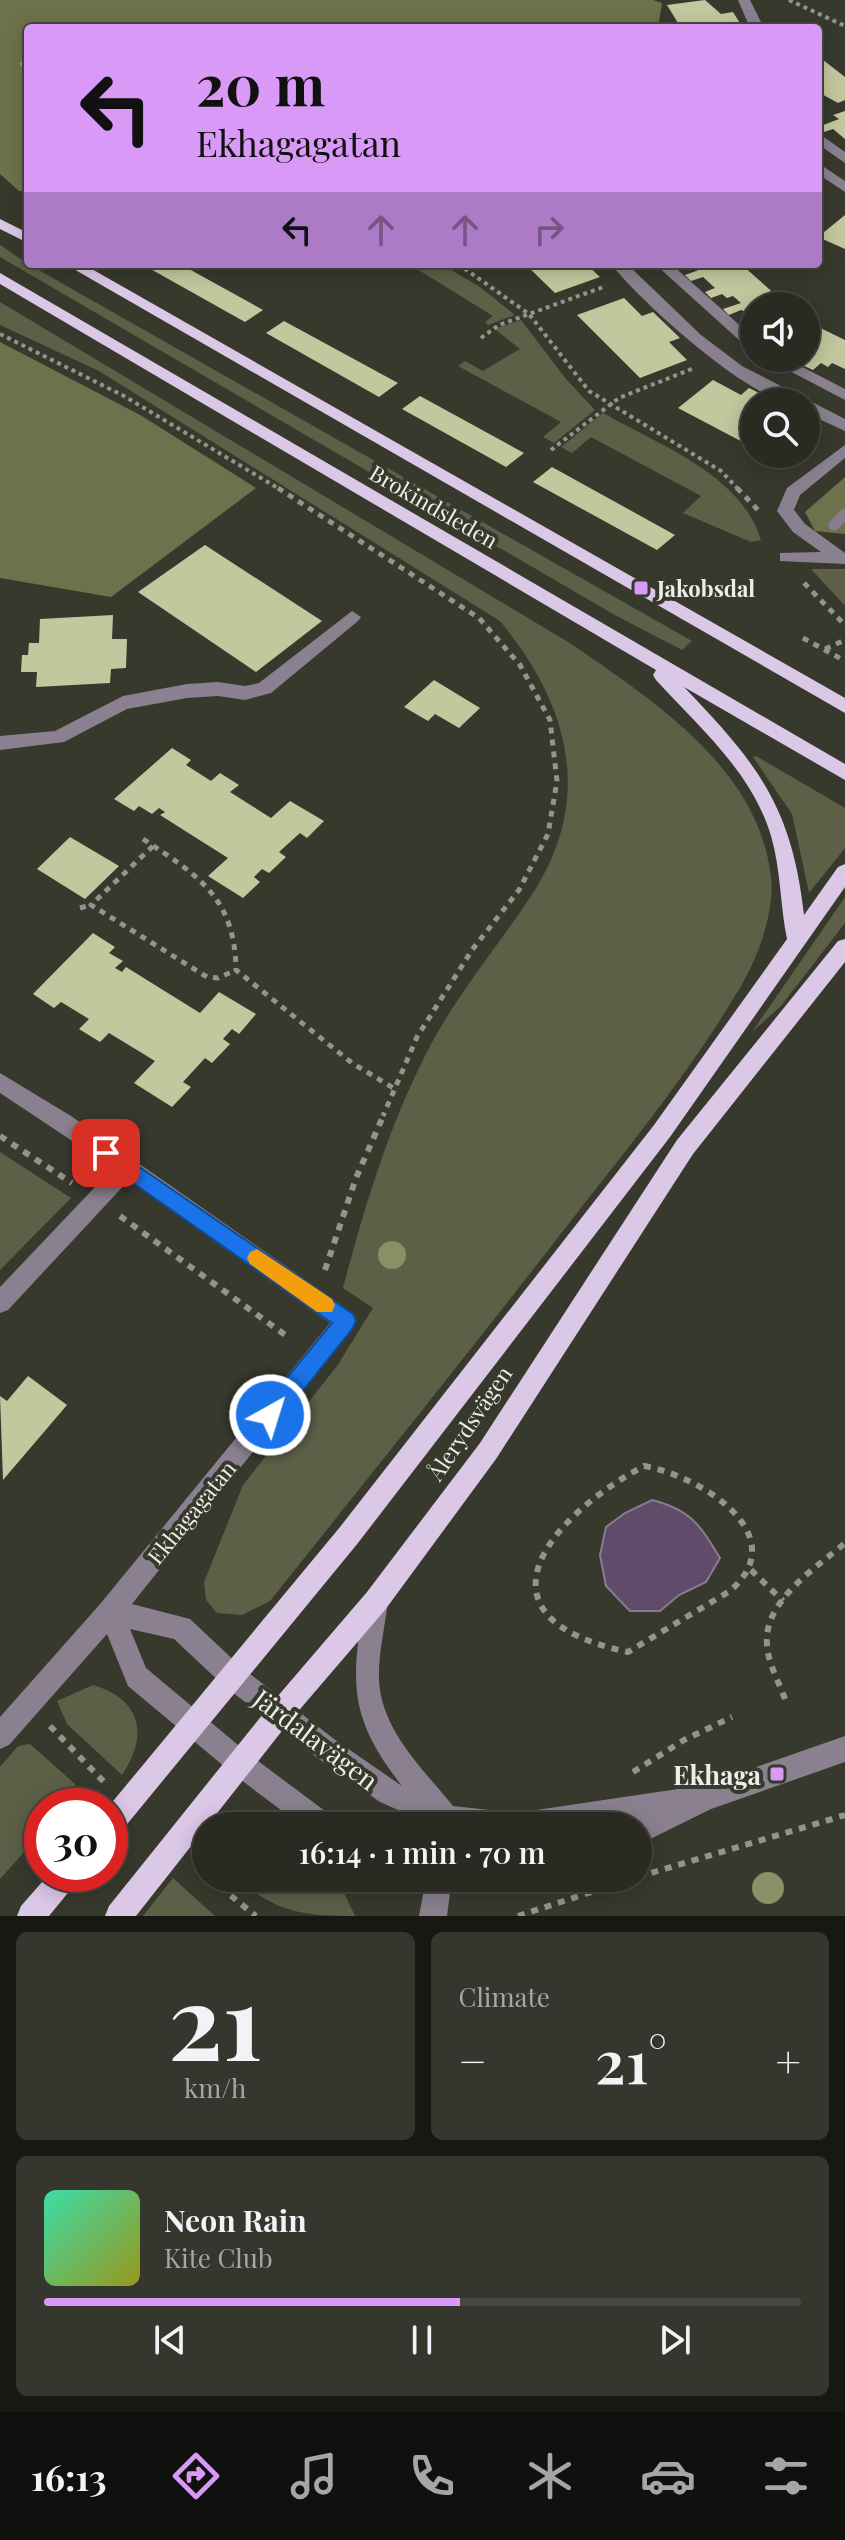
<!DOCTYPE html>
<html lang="en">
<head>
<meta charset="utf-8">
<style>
	body { margin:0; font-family:"Playfair Display",serif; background:#35372f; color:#f1f3f6; height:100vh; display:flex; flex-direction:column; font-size:30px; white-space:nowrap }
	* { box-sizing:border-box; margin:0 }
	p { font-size:26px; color:#a5a7a5 }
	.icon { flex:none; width:44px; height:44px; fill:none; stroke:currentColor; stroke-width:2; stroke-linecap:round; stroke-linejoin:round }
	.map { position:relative; height:1916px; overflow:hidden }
	.details { display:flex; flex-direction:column; gap:16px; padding:16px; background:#171813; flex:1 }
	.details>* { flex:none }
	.hud { position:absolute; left:24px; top:24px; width:798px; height:244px; border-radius:8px; box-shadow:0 4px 20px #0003,0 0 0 2px #454740; background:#d99af7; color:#111; overflow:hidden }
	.tools { position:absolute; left:740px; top:292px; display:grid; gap:16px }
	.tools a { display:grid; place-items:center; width:80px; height:80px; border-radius:50%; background:#292b22; box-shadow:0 4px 20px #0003,0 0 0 2px #454740; font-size:40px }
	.speed { position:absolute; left:24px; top:1788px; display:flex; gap:16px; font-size:40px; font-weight:700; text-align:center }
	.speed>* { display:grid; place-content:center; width:104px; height:104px; border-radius:50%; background:#292b22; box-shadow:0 4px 20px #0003,0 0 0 2px #454740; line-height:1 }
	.speed .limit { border:12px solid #d22; background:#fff; color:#111 }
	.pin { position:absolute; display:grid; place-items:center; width:68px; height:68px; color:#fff; margin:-34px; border-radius:16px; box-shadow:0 4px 12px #0006 }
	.me { position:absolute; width:88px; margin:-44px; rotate:39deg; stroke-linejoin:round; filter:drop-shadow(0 0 6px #0008) }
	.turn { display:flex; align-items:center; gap:28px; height:168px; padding:0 40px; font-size:36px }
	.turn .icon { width:104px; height:104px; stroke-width:2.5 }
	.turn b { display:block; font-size:56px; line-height:68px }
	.lanes { display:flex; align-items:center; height:76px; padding:0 40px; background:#0003; justify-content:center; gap:40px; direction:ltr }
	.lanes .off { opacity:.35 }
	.big { font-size:60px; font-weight:600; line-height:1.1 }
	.details .widget { flex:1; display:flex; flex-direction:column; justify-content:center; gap:12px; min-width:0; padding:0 28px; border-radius:12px; background:#35372f }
	.details .dial { align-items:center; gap:0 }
	.dial b { font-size:104px; line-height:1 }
	.song { display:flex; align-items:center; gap:24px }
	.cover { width:96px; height:96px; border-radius:12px; background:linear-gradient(135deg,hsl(160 70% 55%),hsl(60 70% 35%)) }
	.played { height:8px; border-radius:4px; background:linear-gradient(90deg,#d99af7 55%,#454740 55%) }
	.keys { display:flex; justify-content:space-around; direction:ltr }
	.heat { display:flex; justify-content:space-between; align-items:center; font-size:44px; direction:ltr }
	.details .tiles { flex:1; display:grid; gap:16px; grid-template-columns:1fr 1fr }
	.widget:last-child { grid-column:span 2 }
	.trip { position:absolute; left:192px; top:1812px; width:460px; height:80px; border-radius:40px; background:#292b22; box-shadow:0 4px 20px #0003,0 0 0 2px #454740; font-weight:600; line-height:80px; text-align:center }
	.menu { display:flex; height:128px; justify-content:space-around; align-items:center; background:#10110e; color:#a5a7a5 }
	.menu .icon { width:56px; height:56px }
	.menu .on { color:#d99af7 }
	.menu b { font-size:36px; color:#f1f3f6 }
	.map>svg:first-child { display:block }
</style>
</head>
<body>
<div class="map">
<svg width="845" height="1916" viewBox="0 0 845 1916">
	<rect width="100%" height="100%" fill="#37392d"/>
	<!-- green -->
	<path fill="#5d6047" d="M0,245L28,264L692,641L682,650L613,614L0,257Z
		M409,264H441L480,287L515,315L488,325L485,322L493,316Z
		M0,302L573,645C655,702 759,769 771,877C775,911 758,957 741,986C690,1073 625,1151 563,1231C467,1355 368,1478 270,1601L242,1615L217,1613L206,1600L204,1582L243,1485L337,1366L373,1308L343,1288C364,1209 388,1128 426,1054C455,996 498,947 533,893C595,797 568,703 500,621L99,371L0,325Z
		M521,320L566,379L595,410L554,443L543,437L561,422L458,366L465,361L483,371L520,349L495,329Z
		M603,413C657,444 741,474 761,540L751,542L683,513L701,496L591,437L572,453L561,447Z
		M811,569H845V606Z
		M756,756L845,808V848L809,893L792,814L753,757Z
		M845,897V923L781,1006L752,1032Z
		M0,1152L71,1198L0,1270Z
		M93,1685C141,1699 149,1735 122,1775L67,1724L57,1701Z
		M30,1744L75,1784L74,1797L66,1806H42V1832L0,1879V1767L18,1746Z
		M173,1878L215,1916H143Z
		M237,1878H337L355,1916C303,1916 277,1913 237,1878Z"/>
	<!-- forest -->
	<path fill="#6d724c" d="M0,0H653L662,3L658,28H28V192L19,191L0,174Z
		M0,342L142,416L256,488L111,597L0,578Z
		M845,477V534L815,531L805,512Z"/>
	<!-- water -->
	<path fill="#604b6a" stroke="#8a7c90" stroke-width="2" d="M652,1500C691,1510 700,1525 720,1558L706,1582L679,1595L660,1611H630L606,1586L600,1555L606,1527L625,1513Z"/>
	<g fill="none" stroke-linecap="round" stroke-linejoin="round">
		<!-- stream -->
		<path stroke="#8a7c90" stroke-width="11" d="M834,525L845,514"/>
	</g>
	<!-- building -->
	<path fill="#c2c79e" d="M705,0L721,14L733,12L743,28H681L667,5Z
		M818,56L845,77V100L838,103L818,92Z
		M845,111V139L833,129L824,132L818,127L839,119L833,115Z
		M845,215V249L818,237Z
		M153,264H180L263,310L245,322L147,267Z
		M525,264H586L600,277L555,293Z
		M705,264H741L788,306H754V315L741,310L729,315L723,309L741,303L733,296L727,298L722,294L711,298L705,292L715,288L703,277L691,281L685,275L707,267Z
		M624,298L642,316L653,312L680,338L669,342L687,360L640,378L577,315Z
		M284,321L398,383L379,397L266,333Z
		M806,321L845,340V369L832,363L828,367L821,363L813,370L804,366L811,359L806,356Z
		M713,380L741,395L749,388L777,402H754V448L678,408Z
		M420,396L524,453L506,467L402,409Z
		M552,467L675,535L657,550L533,482Z
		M205,545L322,621L256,672L138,592Z
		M113,615L112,639H127L126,668L111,669L110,683L36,687L37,672H21L22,655H28L29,643H39L40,619Z
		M434,680L480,708L459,728L435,714L428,721L404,707Z
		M172,748L191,760L186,765L211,781L220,773L239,785L230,792L271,818L290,801L324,821L307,838L300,833L279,852L286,857L269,873L262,869L254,877L260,882L243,898L208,876L228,858L160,815L165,812L159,808L152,814L139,806L134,811L114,799Z
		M70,837L119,866L85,899L37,869Z
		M93,933L115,947L109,953L123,961L115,968L122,972L126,967L200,1013L219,992L256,1014L239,1034L232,1029L223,1039L230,1044L212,1063L205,1058L183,1082L191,1087L172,1107L134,1083L155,1061L109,1033L100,1042L79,1029L89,1019L61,1002L54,1008L33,994Z
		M28,1376L67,1405L3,1480L0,1396L7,1401Z"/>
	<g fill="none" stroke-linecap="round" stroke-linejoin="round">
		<!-- path-far2 -->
		<path stroke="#93948b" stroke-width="4" stroke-dasharray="4 4" stroke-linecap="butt" d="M789,0L845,26
			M21,62L28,76
			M458,264L529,314L589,391L721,471L739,490
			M0,334L124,396L281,490
			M481,338L499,325L606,286
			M551,450L619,398L694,368"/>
		<!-- path-far1 -->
		<path stroke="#93948b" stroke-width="5" stroke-dasharray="6 6" stroke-linecap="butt" d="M278,488L479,618L520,665L550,720L557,781L548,834L519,890L472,950L417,1037L383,1116
			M737,488L758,510
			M804,583L845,625
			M803,638L845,661
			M825,649L845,640
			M143,839C199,876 235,898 236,970L352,1063L395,1089
			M153,846L91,905L207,977L218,978L236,970
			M80,908L91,905"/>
		<!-- path -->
		<path stroke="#93948b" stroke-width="6" stroke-dasharray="7 7" stroke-linecap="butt" d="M0,1136L72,1183
			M120,1216L288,1337
			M325,1270L356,1178L384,1114
			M644,1466C698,1475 796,1534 730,1591L628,1652C466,1618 547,1518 644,1466Z
			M751,1570L783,1601
			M785,1699C779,1682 768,1663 767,1645C763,1601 816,1568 845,1543
			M50,1726L104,1782
			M633,1772L684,1740L732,1717
			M32,1860L42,1849
			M196,1868L206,1875
			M638,1877L845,1815
			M209,1878L256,1916
			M518,1916L634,1878"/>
		<!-- minor -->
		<path fill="#8a808f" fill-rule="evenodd" d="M738,0H750L764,28H750Z
			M818,133L845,152V163L818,144Z
			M818,163L845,181V192L818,174Z
			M611,264H627L701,335L742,366L845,419V431L806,413V402C800,402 793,403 787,402C741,392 641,302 611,264Z
			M655,264H671L754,338V351L749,349Z
			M765,358H785L845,389V400Z
			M845,445V458L800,495L794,510L805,524L845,553V564L780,561V553L821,552L793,532L777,511L787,488Z
			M352,611L361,617L358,621L271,693L245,700L218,696L187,698L127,709L64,742L0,750V736L55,731L123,696L187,684L218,682L245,686L259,683Z
			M0,1073L71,1116L354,1314L357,1321L132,1604L190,1619L241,1667L334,1739L402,1786C348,1717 351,1683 364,1601L367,1592L376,1589L385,1592L388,1601C385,1627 378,1654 379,1681C382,1731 423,1769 453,1806L516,1813L705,1785L845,1736V1762L711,1809L638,1845V1826H627L629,1822L605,1826H434L380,1802L316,1757L223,1685L174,1639L130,1629L146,1668L250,1755L333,1817L337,1826H302L232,1773L128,1686L107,1634L9,1745L0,1749V1717L101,1603L330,1323L129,1180L8,1310L0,1313V1287L113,1168L0,1093Z
			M426,1878H452L447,1916H419Z"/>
		<!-- major -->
		<path fill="#dbc7e6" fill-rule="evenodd" d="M0,219L28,233V243L0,229Z
			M65,264H83L845,698V713Z
			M0,273L845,764V780L684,687C757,763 792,806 804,915L838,867L845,864V887L670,1137L358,1543L119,1834L110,1838L109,1806L340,1527L654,1125L787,939C780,905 781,870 771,836C752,772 699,727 656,680L653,675L656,670L0,284Z
			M845,939V962L693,1154L496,1459L385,1610L289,1722L136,1916H105L109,1906L271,1704L367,1592L480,1443L677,1140L838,941Z
			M49,1874H80L76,1883L49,1916H17L21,1906Z"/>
	</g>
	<!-- trees -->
	<g fill="#8a8f66">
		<circle cx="392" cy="1255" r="14"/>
		<circle cx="768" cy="1888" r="16"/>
	</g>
	<!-- route -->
	<path fill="#1a73e8" stroke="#114b97" stroke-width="2" d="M106,1144L353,1314L356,1321L353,1328L277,1423L270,1425L262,1423L259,1415L262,1408L332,1323L99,1159L96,1153L99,1147Z"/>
	<!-- slow -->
	<path fill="#f59e0b" d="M257,1249L332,1299L335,1305L332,1312H317L250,1264L247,1258L250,1252Z"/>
	<!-- markers -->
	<g fill="#d99af7" stroke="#37392d" stroke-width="3">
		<rect x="633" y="580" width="16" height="16" rx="4"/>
		<rect x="769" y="1766" width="16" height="16" rx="4"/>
	</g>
	<g text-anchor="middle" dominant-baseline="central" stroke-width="8" stroke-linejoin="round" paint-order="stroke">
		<!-- street labels -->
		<g font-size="22" fill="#edeee7" stroke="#37392d">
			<text transform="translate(434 506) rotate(30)">Brokindsleden</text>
			<text transform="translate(469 1423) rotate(-56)">Ålerydsvägen</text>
			<text transform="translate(191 1512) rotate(-51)">Ekhagagatan</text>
		</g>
		<!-- poi labels -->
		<g font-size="22" font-weight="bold" fill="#edeee7" stroke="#37392d" text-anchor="start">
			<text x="657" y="588">Jakobsdal</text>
		</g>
		<!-- near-street labels -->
		<g font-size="26" fill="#edeee7" stroke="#37392d">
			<text transform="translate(316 1739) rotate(37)">Järdalavägen</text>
		</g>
		<!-- near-poi labels -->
		<g font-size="26" font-weight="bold" fill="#edeee7" stroke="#37392d" text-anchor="end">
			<text x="761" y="1774">Ekhaga</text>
		</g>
	</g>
</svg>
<div class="tools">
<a><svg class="icon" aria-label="sound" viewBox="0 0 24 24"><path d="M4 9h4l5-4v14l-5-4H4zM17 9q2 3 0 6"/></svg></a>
<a><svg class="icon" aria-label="search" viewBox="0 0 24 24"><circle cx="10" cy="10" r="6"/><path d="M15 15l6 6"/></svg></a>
</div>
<div class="speed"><div class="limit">30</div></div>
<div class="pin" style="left:106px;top:1153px;background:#d93025"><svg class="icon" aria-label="arrive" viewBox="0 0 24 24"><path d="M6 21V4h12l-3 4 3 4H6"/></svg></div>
<svg class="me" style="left:270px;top:1415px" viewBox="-20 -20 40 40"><circle r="17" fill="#1a73e8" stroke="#fff" stroke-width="3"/><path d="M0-11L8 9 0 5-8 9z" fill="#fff"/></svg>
<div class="trip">16:14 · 1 min · 70 m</div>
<div class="hud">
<div class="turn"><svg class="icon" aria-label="left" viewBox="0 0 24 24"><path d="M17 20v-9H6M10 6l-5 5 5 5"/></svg><div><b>20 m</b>Ekhagagatan</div></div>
<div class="lanes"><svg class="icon" aria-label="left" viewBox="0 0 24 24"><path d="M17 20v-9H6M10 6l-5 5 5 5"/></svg><svg class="icon off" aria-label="ahead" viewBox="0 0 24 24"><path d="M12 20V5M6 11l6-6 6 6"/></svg><svg class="icon off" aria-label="ahead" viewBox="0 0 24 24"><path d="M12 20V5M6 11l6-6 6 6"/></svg><svg class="icon off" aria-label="right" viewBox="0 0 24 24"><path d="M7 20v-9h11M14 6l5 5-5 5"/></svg></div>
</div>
</div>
<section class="details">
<div class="tiles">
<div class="widget dial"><b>21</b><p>km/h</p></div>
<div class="widget"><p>Climate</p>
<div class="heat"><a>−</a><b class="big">21°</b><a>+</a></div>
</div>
<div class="widget">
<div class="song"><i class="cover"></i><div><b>Neon Rain</b><p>Kite Club</p></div></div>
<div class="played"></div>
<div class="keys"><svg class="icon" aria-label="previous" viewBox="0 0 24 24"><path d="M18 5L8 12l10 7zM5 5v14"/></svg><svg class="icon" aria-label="pause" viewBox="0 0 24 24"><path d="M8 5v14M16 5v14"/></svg><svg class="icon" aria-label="next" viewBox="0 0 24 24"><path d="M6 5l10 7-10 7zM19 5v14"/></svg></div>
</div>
</div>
</section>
<nav class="menu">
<b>16:13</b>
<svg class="icon on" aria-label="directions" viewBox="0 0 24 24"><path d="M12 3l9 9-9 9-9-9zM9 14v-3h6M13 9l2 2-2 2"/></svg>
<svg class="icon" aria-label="music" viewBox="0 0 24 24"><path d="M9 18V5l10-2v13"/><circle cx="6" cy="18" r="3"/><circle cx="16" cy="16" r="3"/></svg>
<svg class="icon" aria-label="phone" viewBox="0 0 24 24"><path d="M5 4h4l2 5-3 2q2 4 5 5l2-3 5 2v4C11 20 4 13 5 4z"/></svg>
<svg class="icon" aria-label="climate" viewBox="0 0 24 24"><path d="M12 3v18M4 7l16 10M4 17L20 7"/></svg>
<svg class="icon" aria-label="car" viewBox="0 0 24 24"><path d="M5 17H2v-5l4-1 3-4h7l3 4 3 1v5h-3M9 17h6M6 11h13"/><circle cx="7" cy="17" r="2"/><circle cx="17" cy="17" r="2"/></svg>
<svg class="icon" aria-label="filters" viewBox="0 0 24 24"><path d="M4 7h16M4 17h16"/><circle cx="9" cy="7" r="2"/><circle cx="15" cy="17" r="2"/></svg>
</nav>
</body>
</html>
